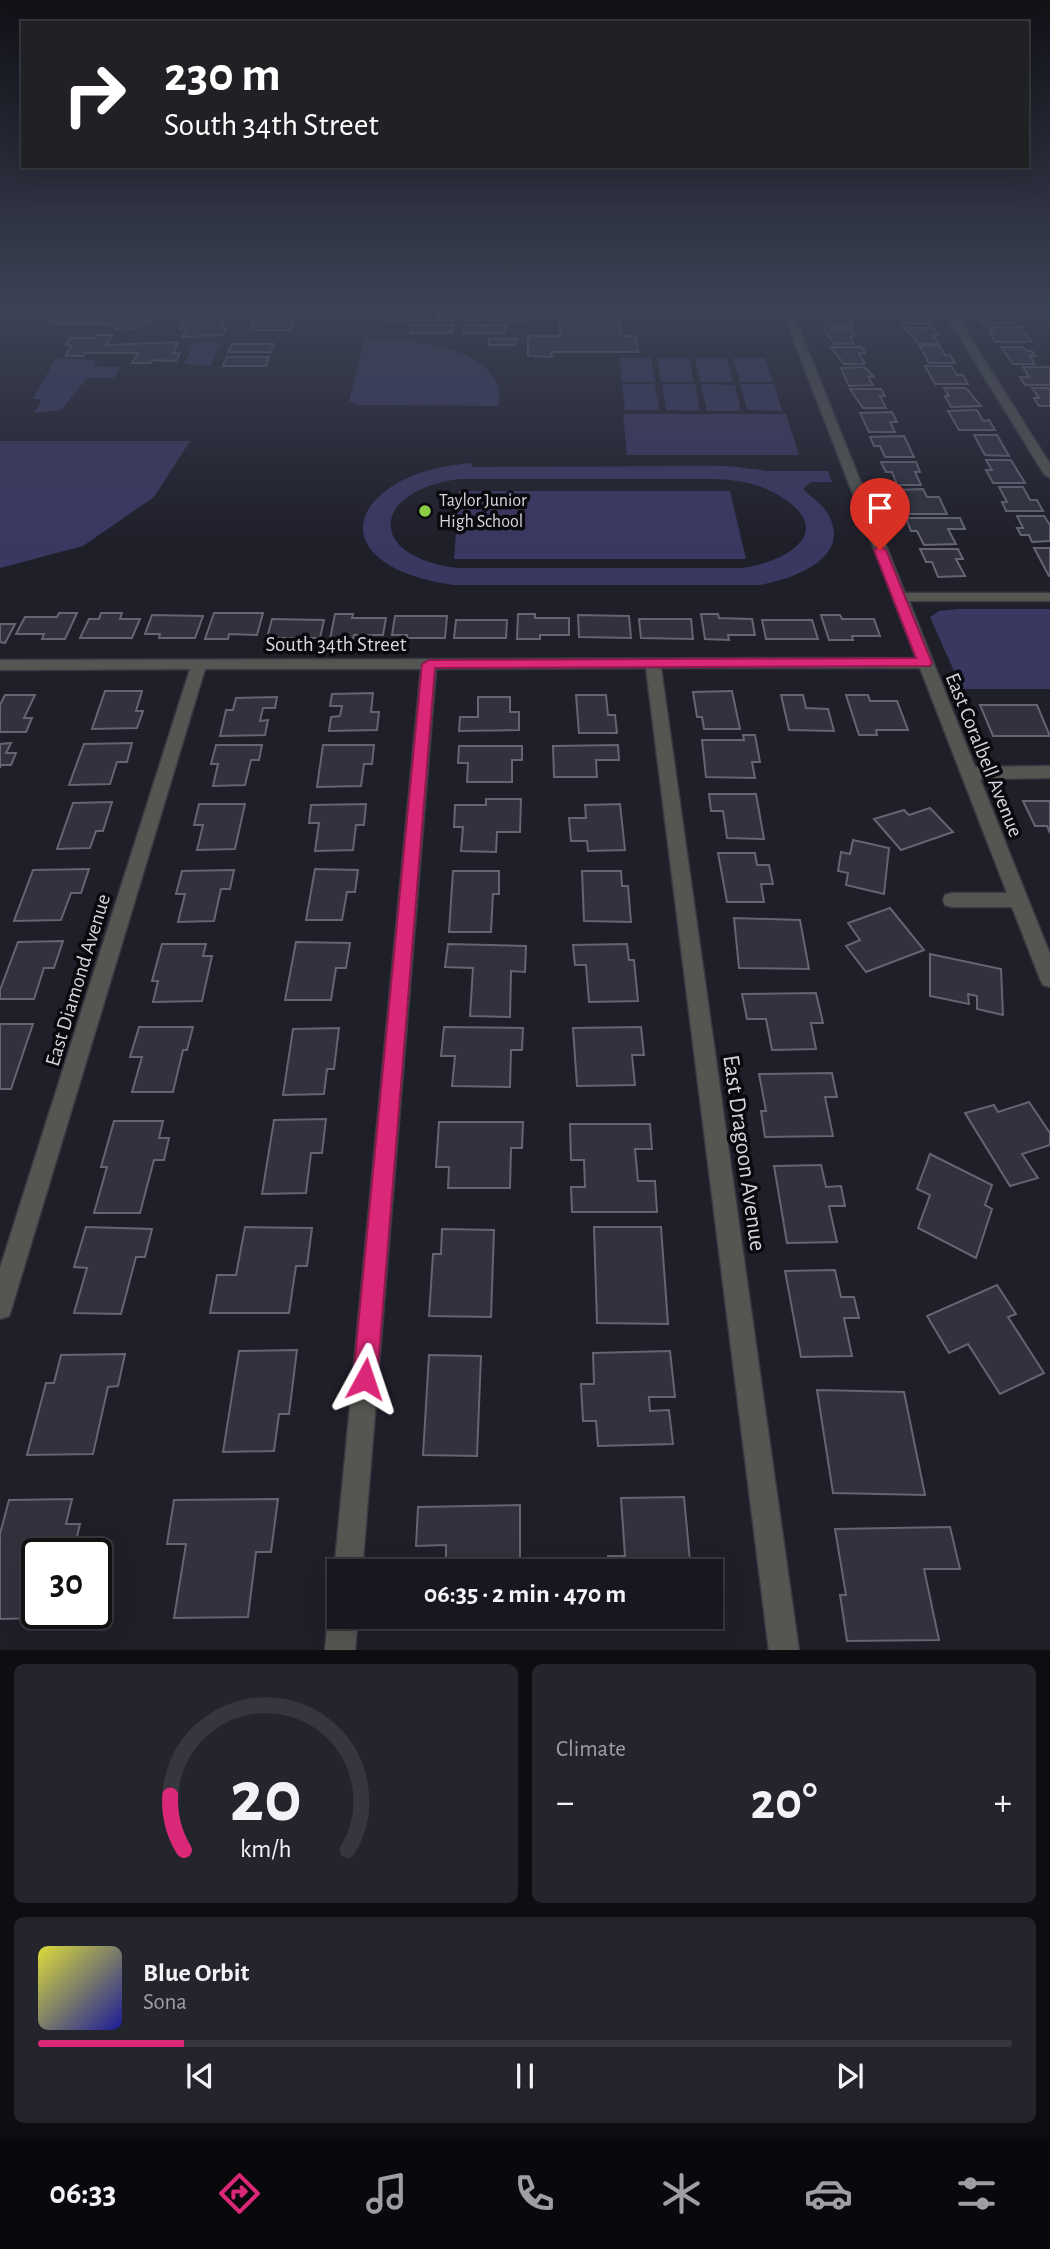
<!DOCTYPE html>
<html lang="en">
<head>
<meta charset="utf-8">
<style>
	body { margin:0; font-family:"Alegreya Sans",sans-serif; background:#24242d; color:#f1f3f6; height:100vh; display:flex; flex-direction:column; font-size:26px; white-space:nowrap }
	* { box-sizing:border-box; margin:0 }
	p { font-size:23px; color:#9e9fa5 }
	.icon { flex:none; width:38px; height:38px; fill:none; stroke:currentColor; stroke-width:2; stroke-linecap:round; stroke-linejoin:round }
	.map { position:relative; height:1650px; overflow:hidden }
	.sheet { display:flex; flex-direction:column; gap:14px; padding:14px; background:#0d0d12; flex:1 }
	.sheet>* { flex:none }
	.top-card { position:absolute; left:21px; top:21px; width:1008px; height:147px; border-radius:0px; box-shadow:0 7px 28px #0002,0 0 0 2px #36363e; background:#202124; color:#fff; overflow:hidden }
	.speed { position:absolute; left:21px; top:1538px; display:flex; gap:14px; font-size:35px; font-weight:700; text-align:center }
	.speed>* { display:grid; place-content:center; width:91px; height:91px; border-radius:50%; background:#171720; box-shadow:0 7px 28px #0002,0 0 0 2px #36363e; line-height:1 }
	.speed .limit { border:4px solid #111; border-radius:10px; background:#fff; color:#111 }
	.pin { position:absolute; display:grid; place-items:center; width:60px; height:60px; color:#fff; margin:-72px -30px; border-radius:50% 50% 50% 0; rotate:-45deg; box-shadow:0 0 7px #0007 }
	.pin .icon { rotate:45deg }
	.me { position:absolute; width:77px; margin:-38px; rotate:5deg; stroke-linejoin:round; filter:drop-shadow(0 0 5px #0008) }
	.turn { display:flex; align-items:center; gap:24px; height:147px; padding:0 28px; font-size:32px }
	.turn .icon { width:91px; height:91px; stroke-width:2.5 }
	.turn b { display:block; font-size:49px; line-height:60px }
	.big { font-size:52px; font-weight:700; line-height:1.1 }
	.sheet .tile { flex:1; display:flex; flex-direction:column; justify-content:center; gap:10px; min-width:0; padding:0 24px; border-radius:10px; background:#24242d }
	.sheet .dial { align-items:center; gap:0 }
	.dial svg { height:182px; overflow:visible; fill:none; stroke:#36363e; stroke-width:7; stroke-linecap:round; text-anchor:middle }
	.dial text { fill:#f1f3f6; stroke:none }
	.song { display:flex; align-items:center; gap:21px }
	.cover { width:84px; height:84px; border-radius:10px; background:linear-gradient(135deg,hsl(60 70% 55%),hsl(240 70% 35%)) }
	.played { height:7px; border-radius:4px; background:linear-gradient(90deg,#db2777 15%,#36363e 15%) }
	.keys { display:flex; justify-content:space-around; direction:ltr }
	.heat { display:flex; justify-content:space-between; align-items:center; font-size:38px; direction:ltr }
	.sheet .tiles { flex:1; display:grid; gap:14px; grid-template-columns:1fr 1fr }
	.tile:last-child { grid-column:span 2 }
	.trip { position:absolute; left:327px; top:1559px; width:396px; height:70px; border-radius:0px; background:#171720; box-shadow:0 7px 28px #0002,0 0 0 2px #36363e; font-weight:700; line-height:70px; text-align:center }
	.dock { display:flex; height:112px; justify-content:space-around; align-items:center; background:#09090d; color:#9e9fa5 }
	.dock .icon { width:49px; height:49px }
	.dock .current { color:#db2777 }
	.dock b { font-size:32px; color:#f1f3f6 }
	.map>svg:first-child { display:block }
</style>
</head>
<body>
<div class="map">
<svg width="1050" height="1651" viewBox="0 0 1050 1651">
	<rect width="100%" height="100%" fill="#1f1f2a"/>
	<!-- green -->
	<path fill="#3a3761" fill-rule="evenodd" d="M365,339C404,338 511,346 498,406L357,405L349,401Z
		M194,342H222L211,366L184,364Z
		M56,358L97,360L94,367H120L114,378H87L61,410L34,413L42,399H33Z
		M619,358H651L655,382H622Z
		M657,358H689L694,382H661Z
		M695,358H727L733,382H700Z
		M733,358H765L773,382H740Z
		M622,384H655L659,410H625Z
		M662,384H695L700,411L666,410Z
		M701,384L735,385L741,411H707Z
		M740,384H774L782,411L747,410Z
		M623,414H786L799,455H627Z
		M0,441H190L154,497L83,546L0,568Z
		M472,463V467L729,466L767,471H828L832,482H811L803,489C812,498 823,504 829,516C852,559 791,579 760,585H454C313,565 349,472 472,463ZM459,479H715C739,480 763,484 783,498C839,535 779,564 741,568H458C366,557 370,491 459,479Z
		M459,491H730L746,559H454Z
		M958,609H1050V689H962L930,617L939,611Z"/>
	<!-- building -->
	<path fill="#32323f" stroke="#646472" stroke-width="2" d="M54,310H182L179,316H159L157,319L129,330L122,327L116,329L108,324H55L57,321H47Z
		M211,310H228L220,328H226L223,335L182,337L187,328H180L184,320H206Z
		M270,310H310L307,318L267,317Z
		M568,310H609V314H618L621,336H636L638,352H551L552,357L528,356V336H560L559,314H568Z
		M816,310H856L860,318L851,321L853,325H826Z
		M893,310H919L931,324L903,323L899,314H895Z
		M980,310H999L1013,323L984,324L979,317H985Z
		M387,312H427L426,320H385Z
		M439,312H479V320H438Z
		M491,313H531V320H490Z
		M253,322H293L291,330H250Z
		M412,325H453L451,333H410Z
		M464,325H505V333H463Z
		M990,327H1021L1032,342H996L989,332H993Z
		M823,328H850L855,336L850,337L854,344H834Z
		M905,328H934L939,335H933L939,344H919Z
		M96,335H112L106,345L178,342L173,353H180L176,361L152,360L151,363H132L138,353H84L83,356H65L72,345H66L70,338H94Z
		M489,339H516L515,345H489Z
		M232,344H274L271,352H228Z
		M920,346H940L945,355H950L955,363H929Z
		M831,347H862L865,353H859L865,364H844Z
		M1001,347H1023L1026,351H1032L1035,356H1030L1035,364H1013Z
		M227,357H269L266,366H223Z
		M925,366H951L957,375H963L968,384H935Z
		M864,367L874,377H868L873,385L849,386L841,368Z
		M1023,367H1050V385H1025L1020,377H1029Z
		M944,388H966L981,406L951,407L945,396H949Z
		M1032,388H1050V406H1039L1034,398H1039Z
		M850,389H881L885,396H880L886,408H863Z
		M977,410L983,421L989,420L995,430H959L948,411Z
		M892,412L897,422H890L895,432H869L860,413Z
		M974,435H997L1009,456L985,455Z
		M904,436L914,457H885L880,446H874L870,437Z
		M986,460H1011L1025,483H993L986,470H992Z
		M881,462H916L920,472H915L921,485H897L892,472H886Z
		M999,487H1023L1030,500H1037L1043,511H1006L1002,502H1007Z
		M923,489L927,497H939L947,514H902L895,497H900L896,490Z
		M1017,516H1044L1050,525V541L1032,542L1029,535H1021L1017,528H1023Z
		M906,518H960L965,529H948L956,544L924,545L917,531H911Z
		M1034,548H1050V576H1049Z
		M920,549H958L963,559H956L965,576L938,577L932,562H926Z
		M59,613H77L65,639H42L44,634H16L25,617H57Z
		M101,613H122L120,619H140L132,638H80L89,619H99Z
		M214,613H263L257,635L229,634L228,639H205Z
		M335,614H353L352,618H386L383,635H354L353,639H330Z
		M518,614H535V618H569V635H540V639H517Z
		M701,614H718L719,618L752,619L755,635H728L729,640L705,639Z
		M152,615L203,616L195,638H159L160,634H145Z
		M578,615L629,616L631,638L579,637Z
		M821,615H840L842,619H874L880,636H852L853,640H829Z
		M395,616H447L445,638H407V635H392Z
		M272,619L324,620L320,638H267Z
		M639,619H691L693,639L641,638Z
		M456,620H507L506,638H454Z
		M762,620H812L818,639H766Z
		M0,624H15L5,643L0,642Z
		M105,691H142L136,711H143L137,728L92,729Z
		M732,691L740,729H704L702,717H697L693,692Z
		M373,693L371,712H379L377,730L329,731L331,717L340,716L342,706H330L332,694Z
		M5,695H35L24,718H32L26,732H0V705Z
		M576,695H606L608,715H615L617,733H579Z
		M781,695H803L806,708L828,709L834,731L789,730Z
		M846,695H868L870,701H897L908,730H876L877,735H859Z
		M277,697L275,708H263L260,721L268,720L265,735L220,736L226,710H233L236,698Z
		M478,697H510V712H519V730L459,731L460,717H478Z
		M980,705H1037L1050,736H993Z
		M743,735H755L760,762H752L755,778L706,777L702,740H744Z
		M11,743L6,753H16L11,765H1L0,768V744Z
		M132,743L127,762H117L110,784L69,785L84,744Z
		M216,745H262L259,760H251L245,785L213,786L218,764H211Z
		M323,745H374L372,764H364L361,786L317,787Z
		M618,745L619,760H596L597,777H554L553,746Z
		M459,746H522V760H512V782H467L468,763H458Z
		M709,794H756L764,839L727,838L723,811H711Z
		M486,799H521L520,832H497L496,852L461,851L463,827H454L455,805H486Z
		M1023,801H1050V833L1047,826H1035Z
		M112,802L103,831H96L90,848L57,849L73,803Z
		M199,804H245L235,849L197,850L203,825H194Z
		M366,804L364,825H356L353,850L315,851L319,823H309L311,805Z
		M620,804L625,850L588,851L587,841H571L569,818H586L585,805Z
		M930,808L953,832L901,850L874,819L904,810L909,815Z
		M853,840L889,848L884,894L846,885L848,873L838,871L841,852L850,854Z
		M718,853H755L757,865H769L773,884H761L764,902H727Z
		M89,869L81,893H71L61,920L14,921L33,870Z
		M315,869L358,870L355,892H347L342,920H306Z
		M234,870L230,889H221L214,921L178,922L185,894H176L182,871Z
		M453,871H499V894H493L491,932H449Z
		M582,871H621L622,886H628L631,922L584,921Z
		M890,908L924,950L866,972L846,946L860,940L848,923Z
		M734,918L800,920L809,969L739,968Z
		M63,941L54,968H44L34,999H0V990L18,942Z
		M296,942L350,943L346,968H336L331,1000H285Z
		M162,944H206L203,956H212L202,1001L153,1002L158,981H152Z
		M448,944L526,946L525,972L511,971L510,1017L470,1016L473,968L445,967Z
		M627,944L629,960H634L638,1001L589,1002L586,965H575L573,945Z
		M930,954L1001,969L1003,1015L977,1009V996L968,994L969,1004L930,996Z
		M816,993L823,1023H811L816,1049L772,1050L766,1019H747L742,994Z
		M0,1024H33L11,1089H0Z
		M139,1027H193L187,1050H183L173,1092H132L142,1057H130Z
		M444,1027L523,1028L522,1050H511L510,1087L452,1086L455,1056H441Z
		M641,1027L644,1055H632L635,1085L577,1086L573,1028Z
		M339,1028L334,1069H327L324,1094L283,1095L293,1029Z
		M832,1073L837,1097H825L833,1136L765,1137L761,1111H766L759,1074Z
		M1029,1102L1050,1133V1145L1022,1154L1038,1178L1010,1186L965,1113L994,1105L998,1112Z
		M326,1119L322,1153H311L306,1193L262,1194L274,1120Z
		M114,1121H163L159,1138H169L164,1160H154L140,1213H94L107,1167H101Z
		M439,1122H523L522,1148H511L510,1188H448L449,1167H436Z
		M570,1124H650L652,1149H635L638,1181H655L657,1212H572L571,1187H585L584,1160H571Z
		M930,1154L992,1185L985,1205L992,1209L976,1258L918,1228L930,1195L917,1189Z
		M821,1165L826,1187L841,1186L845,1206H829L837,1242L787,1243L774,1166Z
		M86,1227L152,1229L145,1257H136L121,1314L74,1313L87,1268L74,1267Z
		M245,1227L312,1228L307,1266H296L289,1313H210L217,1275H236Z
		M594,1227H661L668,1324L597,1323Z
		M442,1229L494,1230L491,1317L429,1316L433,1254H441Z
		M835,1270L841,1297H854L859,1318H844L852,1356L801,1357L785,1271Z
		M997,1285L1016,1314L1008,1317L1044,1373L1000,1394L968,1344L949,1353L927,1316Z
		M297,1350L289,1414H279L274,1451L223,1452L239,1351Z
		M670,1351L675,1397H649L650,1411L669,1410L673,1444L598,1446L596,1421H583L581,1384H594L593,1353Z
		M125,1354L118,1386L108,1387L93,1454L27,1455L46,1383H54L61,1355Z
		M429,1355L481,1356L477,1456L423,1455Z
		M817,1390L904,1392L925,1495L833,1493Z
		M684,1497L691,1572H609L608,1556H625L621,1498Z
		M72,1499L66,1524H80L73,1554H37V1614H46L45,1618L0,1619V1534L9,1500Z
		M278,1499L271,1552H256L248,1617L174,1618L186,1544H167L174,1500Z
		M520,1505V1561L505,1562V1572H446V1545L416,1546L418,1507Z
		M950,1527L960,1569H924L939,1640L847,1641L840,1595H846L835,1529Z
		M611,1617H695L696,1628L612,1630Z"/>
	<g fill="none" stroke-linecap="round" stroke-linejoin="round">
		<!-- minor casing -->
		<g stroke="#393943" stroke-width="3">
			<path id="minor" d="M0,310H7L0,317Z
				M782,310H792L905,593H1050V601H909L975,767L1050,766V778L980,779L1050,954V987L1043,985L1040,979L1012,907H952L945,905L943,900L945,895L952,893H1007L920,668H661L799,1651H769L646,668L436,669L362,1572H340V1583L334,1572L421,669H205L12,1307L9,1316L0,1319V1268L190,669L0,670V660L916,658Z
				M943,310H953L1050,464V478L1044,474Z
				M340,1604V1617H358L355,1651H325L328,1617L333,1607Z"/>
		</g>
		<!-- minor -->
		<use href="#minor" fill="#535651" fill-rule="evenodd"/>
	</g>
	<!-- sky -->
	<linearGradient id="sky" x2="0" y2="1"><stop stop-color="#111117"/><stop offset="0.57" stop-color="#3c4255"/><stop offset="1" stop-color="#3c4255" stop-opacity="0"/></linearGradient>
	<rect width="1050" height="541" fill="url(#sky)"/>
	<!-- route -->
	<path fill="#db2777" stroke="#8e194d" stroke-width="2" d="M880,546L886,550L932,663L930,666L435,668L377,1379L373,1387L365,1391L357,1387L353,1379L422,664L429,660L916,658L874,550Z"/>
	<!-- markers -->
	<circle fill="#8bce46" stroke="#09090e" stroke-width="2.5" cx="425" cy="511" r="7"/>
	<g text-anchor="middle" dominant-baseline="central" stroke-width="7" stroke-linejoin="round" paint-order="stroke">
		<!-- far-poi labels -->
		<g font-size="18" fill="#d6d6de" stroke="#09090e" text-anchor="start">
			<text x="439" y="501">Taylor Junior<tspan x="439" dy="21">High School</tspan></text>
		</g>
		<!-- street labels -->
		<g font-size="21" fill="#d6d6de" stroke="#09090e">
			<text x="336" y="644">South 34th Street</text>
			<text transform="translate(984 755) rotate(68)">East Coralbell Avenue</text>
			<text transform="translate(78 980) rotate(-73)">East Diamond Avenue</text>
		</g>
		<!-- near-street labels -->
		<g font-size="24" fill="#d6d6de" stroke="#09090e">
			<text transform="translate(744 1153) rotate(82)">East Dragoon Avenue</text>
		</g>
	</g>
</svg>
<div class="speed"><div class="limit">30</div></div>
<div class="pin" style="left:880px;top:550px;background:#d93025"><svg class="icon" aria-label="arrive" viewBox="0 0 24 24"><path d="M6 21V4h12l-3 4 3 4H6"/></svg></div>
<svg class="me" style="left:365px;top:1379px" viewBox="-20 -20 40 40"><path d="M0-17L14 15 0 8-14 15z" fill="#db2777" stroke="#fff" stroke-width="4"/></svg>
<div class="trip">06:35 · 2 min · 470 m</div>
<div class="top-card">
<div class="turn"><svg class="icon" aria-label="right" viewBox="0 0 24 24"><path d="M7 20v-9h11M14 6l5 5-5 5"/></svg><div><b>230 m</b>South 34th Street</div></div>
</div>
</div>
<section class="sheet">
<div class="tiles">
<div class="tile dial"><svg viewBox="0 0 100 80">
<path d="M14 69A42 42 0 1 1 86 69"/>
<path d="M14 69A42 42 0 0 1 8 45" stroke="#db2777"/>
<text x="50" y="56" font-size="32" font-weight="700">20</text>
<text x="50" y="72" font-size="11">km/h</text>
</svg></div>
<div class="tile"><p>Climate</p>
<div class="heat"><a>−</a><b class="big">20°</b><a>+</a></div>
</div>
<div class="tile">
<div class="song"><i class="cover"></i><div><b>Blue Orbit</b><p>Sona</p></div></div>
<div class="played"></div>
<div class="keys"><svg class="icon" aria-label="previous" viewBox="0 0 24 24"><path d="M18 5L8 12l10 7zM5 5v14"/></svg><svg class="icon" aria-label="pause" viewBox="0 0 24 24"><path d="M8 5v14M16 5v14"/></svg><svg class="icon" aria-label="next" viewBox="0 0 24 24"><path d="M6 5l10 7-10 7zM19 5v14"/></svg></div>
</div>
</div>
</section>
<nav class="dock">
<b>06:33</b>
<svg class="icon current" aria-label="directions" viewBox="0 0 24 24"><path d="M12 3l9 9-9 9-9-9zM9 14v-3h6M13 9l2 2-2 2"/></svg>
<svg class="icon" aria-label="music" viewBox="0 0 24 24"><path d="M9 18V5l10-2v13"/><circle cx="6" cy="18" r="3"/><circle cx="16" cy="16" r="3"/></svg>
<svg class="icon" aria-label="phone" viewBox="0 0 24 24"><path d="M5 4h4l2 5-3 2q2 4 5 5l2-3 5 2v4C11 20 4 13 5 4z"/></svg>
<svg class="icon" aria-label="climate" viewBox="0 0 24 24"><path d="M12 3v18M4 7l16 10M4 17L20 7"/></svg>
<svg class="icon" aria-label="car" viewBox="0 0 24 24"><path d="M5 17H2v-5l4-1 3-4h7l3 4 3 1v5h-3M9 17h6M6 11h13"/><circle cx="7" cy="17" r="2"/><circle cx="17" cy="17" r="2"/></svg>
<svg class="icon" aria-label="filters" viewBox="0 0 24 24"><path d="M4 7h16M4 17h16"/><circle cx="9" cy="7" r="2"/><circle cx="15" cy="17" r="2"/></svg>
</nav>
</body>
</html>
